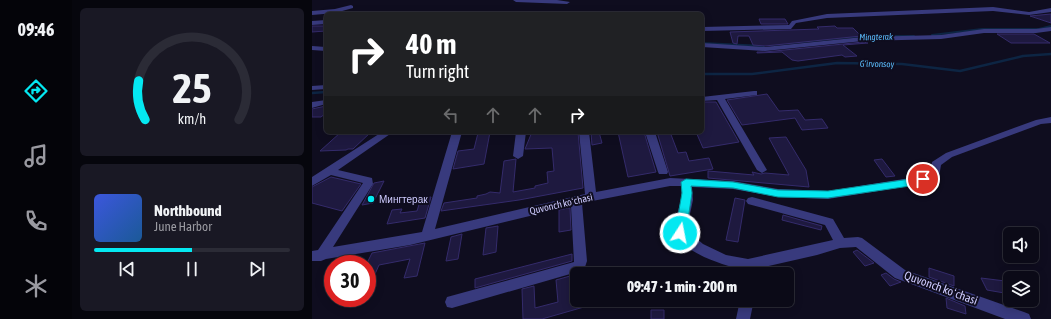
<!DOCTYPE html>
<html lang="en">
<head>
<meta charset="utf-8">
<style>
	body { margin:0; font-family:"Asap Condensed",sans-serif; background:#191824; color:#f1f3f6; height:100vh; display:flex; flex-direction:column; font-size:15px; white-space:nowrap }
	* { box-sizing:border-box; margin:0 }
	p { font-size:13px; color:#9a9aa1 }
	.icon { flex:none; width:22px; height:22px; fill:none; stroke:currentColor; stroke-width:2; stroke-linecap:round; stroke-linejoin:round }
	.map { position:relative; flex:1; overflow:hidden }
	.side { display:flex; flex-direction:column; gap:8px; padding:8px; background:#06060d; width:240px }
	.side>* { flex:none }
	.banner { position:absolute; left:12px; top:12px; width:380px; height:122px; border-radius:6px; box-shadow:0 2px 10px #0003,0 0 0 1px #2b2b36; background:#202124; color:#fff; overflow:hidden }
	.fabs { position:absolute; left:691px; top:227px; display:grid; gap:8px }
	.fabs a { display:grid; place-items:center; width:36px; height:36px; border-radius:6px; background:#0b0a17; box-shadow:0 2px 10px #0003,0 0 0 1px #2b2b36; font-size:20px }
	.speed { position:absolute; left:12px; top:255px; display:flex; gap:8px; font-size:20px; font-weight:700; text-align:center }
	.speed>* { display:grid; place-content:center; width:52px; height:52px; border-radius:50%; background:#0b0a17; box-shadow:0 2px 10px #0003,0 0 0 1px #2b2b36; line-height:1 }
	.speed .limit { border:6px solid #d22; background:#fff; color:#111 }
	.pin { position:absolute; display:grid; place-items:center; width:34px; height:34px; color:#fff; margin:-17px; border:2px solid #fff; border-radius:50%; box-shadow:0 1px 4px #0007 }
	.me { position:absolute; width:44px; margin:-22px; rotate:11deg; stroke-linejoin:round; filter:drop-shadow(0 0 3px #0008) }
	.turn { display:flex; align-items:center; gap:14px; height:84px; padding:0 16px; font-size:18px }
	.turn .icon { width:52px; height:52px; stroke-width:2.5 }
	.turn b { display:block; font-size:28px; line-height:34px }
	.lanes { display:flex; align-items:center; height:38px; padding:0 16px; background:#0003; justify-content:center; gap:20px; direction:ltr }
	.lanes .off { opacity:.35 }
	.side .widget { flex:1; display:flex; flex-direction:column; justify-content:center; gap:6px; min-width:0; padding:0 14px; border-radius:6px; background:#191824 }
	.side .dial { align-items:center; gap:0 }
	.dial svg { height:104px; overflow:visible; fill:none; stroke:#2b2b36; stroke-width:7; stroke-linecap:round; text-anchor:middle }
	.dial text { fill:#f1f3f6; stroke:none }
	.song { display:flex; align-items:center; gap:12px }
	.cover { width:48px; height:48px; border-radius:6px; background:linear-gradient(135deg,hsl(230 70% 55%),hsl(210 70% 35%)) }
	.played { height:4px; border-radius:2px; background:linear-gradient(90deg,#04e8f1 50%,#2b2b36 50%) }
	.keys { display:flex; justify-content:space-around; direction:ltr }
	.trip { position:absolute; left:258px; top:267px; width:224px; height:40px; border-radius:6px; background:#0b0a17; box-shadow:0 2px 10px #0003,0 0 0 1px #2b2b36; font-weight:800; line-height:40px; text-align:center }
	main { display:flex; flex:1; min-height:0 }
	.menu { display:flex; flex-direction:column; width:72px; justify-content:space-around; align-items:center; background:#040409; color:#9a9aa1 }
	.menu .icon { width:28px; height:28px }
	.menu .current { color:#04e8f1 }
	.menu b { font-size:18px; color:#f1f3f6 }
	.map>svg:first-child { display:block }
</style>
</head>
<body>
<main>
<nav class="menu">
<b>09:46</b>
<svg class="icon current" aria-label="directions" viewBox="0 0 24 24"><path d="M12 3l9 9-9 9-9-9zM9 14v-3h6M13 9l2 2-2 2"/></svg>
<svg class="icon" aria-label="music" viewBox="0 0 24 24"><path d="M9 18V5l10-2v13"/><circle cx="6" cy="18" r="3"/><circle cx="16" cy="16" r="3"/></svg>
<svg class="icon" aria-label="phone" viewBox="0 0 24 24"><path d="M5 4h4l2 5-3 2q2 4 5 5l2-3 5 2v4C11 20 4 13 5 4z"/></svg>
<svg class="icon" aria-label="climate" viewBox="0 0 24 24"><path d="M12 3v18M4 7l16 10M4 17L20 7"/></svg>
</nav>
<section class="side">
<div class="widget dial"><svg viewBox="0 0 100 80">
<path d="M14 69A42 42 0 1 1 86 69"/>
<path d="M14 69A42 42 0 0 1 9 39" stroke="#04e8f1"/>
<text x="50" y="56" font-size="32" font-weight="700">25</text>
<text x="50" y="72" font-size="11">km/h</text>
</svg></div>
<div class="widget">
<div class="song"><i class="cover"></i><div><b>Northbound</b><p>June Harbor</p></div></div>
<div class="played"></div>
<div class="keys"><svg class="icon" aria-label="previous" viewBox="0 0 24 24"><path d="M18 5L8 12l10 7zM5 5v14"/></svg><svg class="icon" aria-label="pause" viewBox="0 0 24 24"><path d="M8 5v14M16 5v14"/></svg><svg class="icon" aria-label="next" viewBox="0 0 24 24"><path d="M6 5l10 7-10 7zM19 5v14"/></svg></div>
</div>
</section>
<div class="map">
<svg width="739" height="319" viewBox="0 0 739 319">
	<rect width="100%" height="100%" fill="#0f0d1f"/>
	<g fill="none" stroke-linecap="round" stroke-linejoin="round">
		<!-- stream-far1 -->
		<path stroke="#0d2543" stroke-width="2" d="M620,35L670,29H727L739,26
			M390,43L452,46
			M458,45L550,36H602"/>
		<!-- stream -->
		<path stroke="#0d2543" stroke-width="2.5" d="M390,74H440L525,63L590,64L648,71L711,56L739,54
			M0,93L14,92"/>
	</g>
	<!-- building -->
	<path fill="#1e193f" stroke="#342b6b" d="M739,14V23L718,16Z
		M447,19H473L476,24H449Z
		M0,26H14V31L0,32Z
		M523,26L525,28H541L549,36L453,46L441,45L437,36H426L425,44L421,43L418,32L507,29L505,27Z
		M685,34H722L738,43H699Z
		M551,42L556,43L531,45L545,56L533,57L530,55L486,61L480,60L470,52L445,53V52H453Z
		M455,94L467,111L486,110L493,120L510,119L516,128L490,130L483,118L430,125L415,100Z
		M390,102H404L427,142L391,148L384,132H390Z
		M14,106V113L9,117H0V109Z
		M29,132H59L41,149H36L34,150L8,151Z
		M178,132L172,164L141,169L146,151L162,149L166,133Z
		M220,132H266L271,188L207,200L129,211L132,203L165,198V196L174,194L178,192L188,193L192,161L204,159L201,192L223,188V186L236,183L235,172L242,171L240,148L213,149Z
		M279,132H287L290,143L280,145Z
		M306,132H332L344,172L316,177Z
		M345,132H358L366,153L374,152L377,161L397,158L401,169L358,176Z
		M474,137L494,170L497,187L396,178V171L442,175L440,172L449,174L453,173L477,175L457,138Z
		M570,159L583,176L574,177L562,160Z
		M19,177L49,184L30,211L0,203V187Z
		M72,181L61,203L50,205L62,183Z
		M119,197L113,218L75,224L80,210L90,209L88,213L105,211L109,198Z
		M423,198L433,200L426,242L414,240Z
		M256,208H258L259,230L247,232V210Z
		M471,215L510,226L509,230L470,220Z
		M186,226L184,252L171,255L174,228Z
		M150,234L146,259L134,261L139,237Z
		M113,243L105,276L92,278L98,259L67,265L55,292V263L60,253Z
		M545,250L562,263L553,266L541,252Z
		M260,254V261L163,288V279Z
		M617,268L642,276V286L617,277Z
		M574,273L582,279L589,282L578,286L569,275Z
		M265,274V300H271L272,307L230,319H211L210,289L222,286L223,308L246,302L244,280Z
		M669,278L693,281L698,294L675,290Z
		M634,298L653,306L654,314L635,308Z
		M339,310H352V319H339Z"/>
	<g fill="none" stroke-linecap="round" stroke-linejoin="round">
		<!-- minor -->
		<path fill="#383a7d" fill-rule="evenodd" d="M201,0H245L258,2L255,4L204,2Z
			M39,5L41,6V8L23,13L0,15V11L23,9Z
			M681,7L717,12L739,8V12L717,15L681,11L515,18L484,23L479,29L390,31V27L477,25L480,21L515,14Z
			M14,20V24L0,25V21Z
			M739,27V31L724,33H672L629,39L551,41L453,51L390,47V43L453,47L551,37L629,35L672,29H724Z
			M0,46L14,47V51L0,50Z
			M14,85V89L0,90V86Z
			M442,91H445V95L413,99L455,170L450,173L445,170L405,100L390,101V97Z
			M14,100V104L0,108V102Z
			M739,117V123L729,124L640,157L629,165L627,177L598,186L516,199L466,197L421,189L380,187L381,200L375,228L376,231L391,244L414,255L436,259L521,240L513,225L436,204L434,201L436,198L440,197L521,219L532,238L546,237L550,238L593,270L712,312L717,314L719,319H693L583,278L544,247L528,248L505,255L443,269L444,274H430V269C412,266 365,251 363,229C362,215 372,202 369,186H358L270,203L275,261L272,270L140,308L135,307L133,302L135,297L262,262L259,206L98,245L14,259L9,261H0V251L6,250L51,183L19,175L0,186V177L70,132H81L26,170L60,178L61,184L21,247L110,232L140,132H150L123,229L273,194L267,132H277L284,192L358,178L421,181L466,189L516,191L598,178L618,173L620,162L634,153L724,120Z
			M204,132H214L211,156L206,159L201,156Z
			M333,132H343L356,172L355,174H347L346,172Z
			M428,300H442L438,319H424Z"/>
	</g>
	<!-- route -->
	<path fill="#04e8f1" stroke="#03979d" d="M611,176H614L616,179L614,181L598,186L516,198L466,197L421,188L379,186L380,193L374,233L372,236L368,237L365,236L363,233L370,193L369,182L374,179L421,182L466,190L516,191L598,179Z"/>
	<!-- markers -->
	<circle fill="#04e8f1" stroke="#0f0d1f" stroke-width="1.5" cx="59" cy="199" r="4"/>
	<g text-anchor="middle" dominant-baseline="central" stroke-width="4" stroke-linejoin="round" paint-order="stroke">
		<!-- far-water labels -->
		<g font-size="9" font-style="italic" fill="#5bbcfc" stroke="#0f0d1f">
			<text transform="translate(564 37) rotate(-1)">Mingterak</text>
			<text transform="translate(565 64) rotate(1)">G‘irvonsoy</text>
		</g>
		<!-- poi labels -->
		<g font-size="10" fill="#cecbfe" stroke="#0f0d1f" text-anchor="start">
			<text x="67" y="199">Мингтерак</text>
		</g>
		<!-- street labels -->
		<g font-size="10" fill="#cecbfe" stroke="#0f0d1f">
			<text transform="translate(249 204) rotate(-13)">Quvonch koʻchasi</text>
		</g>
		<!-- near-street labels -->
		<g font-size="12" fill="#cecbfe" stroke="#0f0d1f">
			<text transform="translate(629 288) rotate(20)">Quvonch koʻchasi</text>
		</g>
	</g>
</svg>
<div class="fabs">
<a><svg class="icon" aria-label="sound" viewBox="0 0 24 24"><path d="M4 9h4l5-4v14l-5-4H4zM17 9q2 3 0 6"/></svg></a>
<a><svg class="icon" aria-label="layers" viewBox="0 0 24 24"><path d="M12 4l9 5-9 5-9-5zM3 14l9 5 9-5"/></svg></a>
</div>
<div class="speed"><div class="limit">30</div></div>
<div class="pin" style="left:611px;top:179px;background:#d93025"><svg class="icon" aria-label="arrive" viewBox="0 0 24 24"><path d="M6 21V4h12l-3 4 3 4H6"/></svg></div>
<svg class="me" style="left:368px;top:233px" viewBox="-20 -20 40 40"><circle r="17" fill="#04e8f1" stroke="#fff" stroke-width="3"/><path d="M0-11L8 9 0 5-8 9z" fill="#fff"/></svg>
<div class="trip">09:47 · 1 min · 200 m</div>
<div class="banner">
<div class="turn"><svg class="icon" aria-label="right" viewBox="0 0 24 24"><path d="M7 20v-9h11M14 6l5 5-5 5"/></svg><div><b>40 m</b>Turn right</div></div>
<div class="lanes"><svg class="icon off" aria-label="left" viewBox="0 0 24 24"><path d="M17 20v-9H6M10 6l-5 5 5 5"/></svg><svg class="icon off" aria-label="ahead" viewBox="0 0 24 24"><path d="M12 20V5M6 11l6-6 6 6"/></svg><svg class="icon off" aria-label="ahead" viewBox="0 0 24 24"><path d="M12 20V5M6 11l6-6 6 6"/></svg><svg class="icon" aria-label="right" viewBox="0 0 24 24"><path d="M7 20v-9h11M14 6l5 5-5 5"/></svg></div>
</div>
</div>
</main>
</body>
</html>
